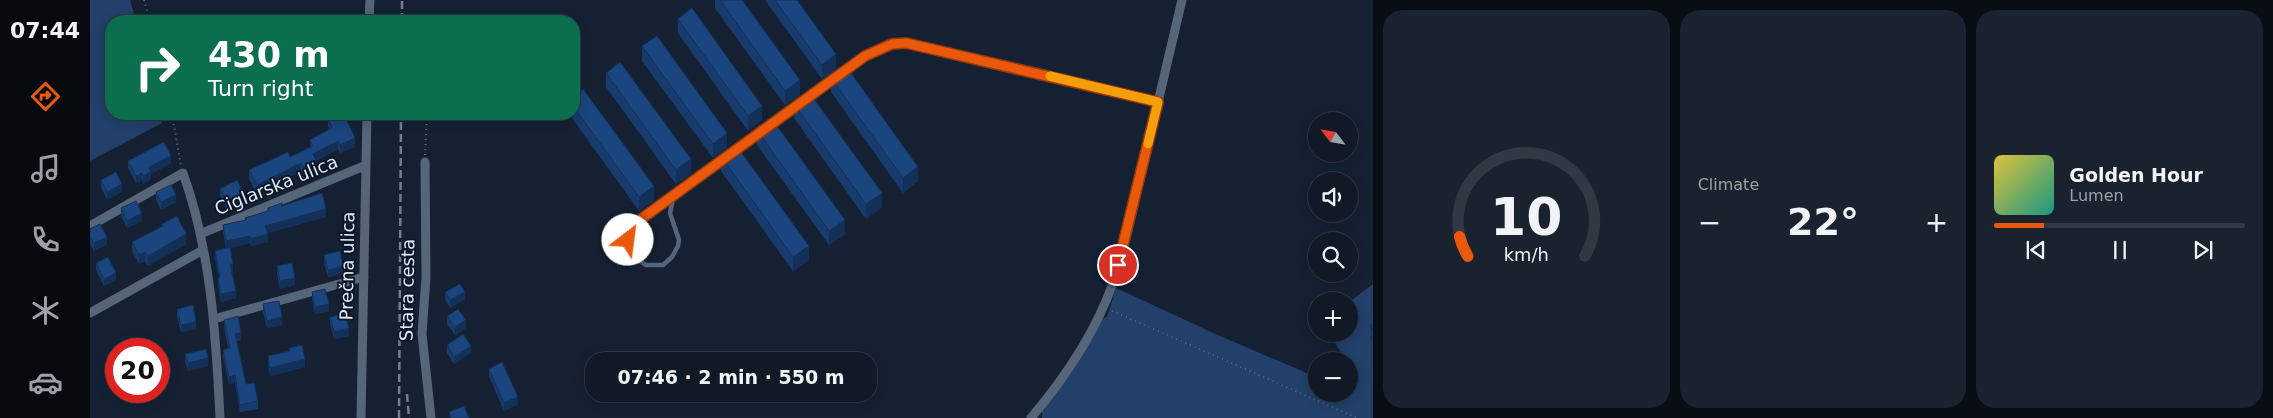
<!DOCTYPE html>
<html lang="en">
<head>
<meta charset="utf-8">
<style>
	body { margin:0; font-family:"DejaVu Sans",sans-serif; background:#19222e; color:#f1f3f6; height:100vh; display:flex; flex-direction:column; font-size:19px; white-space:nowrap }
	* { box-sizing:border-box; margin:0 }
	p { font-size:16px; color:#9ca0a7 }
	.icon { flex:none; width:28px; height:28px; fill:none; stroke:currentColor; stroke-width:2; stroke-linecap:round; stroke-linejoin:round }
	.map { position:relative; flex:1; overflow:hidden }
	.panel { display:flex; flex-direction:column; gap:10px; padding:10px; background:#090e15; width:900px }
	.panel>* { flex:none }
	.guide { position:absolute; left:15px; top:15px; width:475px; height:105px; border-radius:20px; box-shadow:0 2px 12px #0003,0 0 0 1px #303843; background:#0b6e4f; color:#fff; overflow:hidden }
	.needle { width:32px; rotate:301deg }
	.tools { position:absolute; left:1218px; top:112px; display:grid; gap:10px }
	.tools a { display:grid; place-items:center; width:50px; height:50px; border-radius:50%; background:#101926; box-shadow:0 2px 12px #0003,0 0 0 1px #303843; font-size:25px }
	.speed { position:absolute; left:15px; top:338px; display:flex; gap:10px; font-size:25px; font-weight:700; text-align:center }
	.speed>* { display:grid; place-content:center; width:65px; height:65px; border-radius:50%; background:#101926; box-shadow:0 2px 12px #0003,0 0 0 1px #303843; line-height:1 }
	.speed .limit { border:8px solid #d22; background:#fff; color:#111 }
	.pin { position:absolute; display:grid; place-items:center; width:42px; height:42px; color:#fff; margin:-21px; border:2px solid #fff; border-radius:50%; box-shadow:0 1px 5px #0007 }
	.me { position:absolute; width:55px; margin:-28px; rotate:30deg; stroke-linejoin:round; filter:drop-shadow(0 0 4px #0008) }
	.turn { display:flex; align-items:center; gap:18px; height:105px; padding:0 20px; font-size:22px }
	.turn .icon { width:65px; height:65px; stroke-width:2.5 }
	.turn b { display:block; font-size:35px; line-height:42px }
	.big { font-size:38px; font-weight:600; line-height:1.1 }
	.panel .card { flex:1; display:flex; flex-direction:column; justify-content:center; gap:8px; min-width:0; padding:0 18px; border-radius:20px; background:#19222e }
	.panel .dial { align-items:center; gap:0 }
	.dial svg { height:130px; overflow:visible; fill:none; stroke:#303843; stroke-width:7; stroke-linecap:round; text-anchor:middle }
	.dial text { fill:#f1f3f6; stroke:none }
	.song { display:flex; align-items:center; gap:15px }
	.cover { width:60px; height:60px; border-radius:8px; background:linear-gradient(135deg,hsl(50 70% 55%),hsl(170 70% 35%)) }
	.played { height:5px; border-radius:2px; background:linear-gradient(90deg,#ea580c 20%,#303843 20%) }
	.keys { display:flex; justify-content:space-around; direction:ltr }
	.heat { display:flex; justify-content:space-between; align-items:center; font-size:28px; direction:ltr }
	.panel .tiles { flex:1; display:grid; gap:10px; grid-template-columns:repeat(3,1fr) }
	.trip { position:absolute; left:495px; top:352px; width:292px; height:50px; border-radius:20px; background:#101926; box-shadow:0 2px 12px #0003,0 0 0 1px #303843; font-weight:600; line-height:50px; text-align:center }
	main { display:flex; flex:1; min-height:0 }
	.tabs { display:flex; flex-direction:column; width:90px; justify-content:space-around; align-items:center; background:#060a0f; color:#9ca0a7 }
	.tabs .icon { width:35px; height:35px }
	.tabs .current { color:#ea580c }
	.tabs b { font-size:22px; color:#f1f3f6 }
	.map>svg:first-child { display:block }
</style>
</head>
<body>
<main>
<nav class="tabs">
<b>07:44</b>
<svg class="icon current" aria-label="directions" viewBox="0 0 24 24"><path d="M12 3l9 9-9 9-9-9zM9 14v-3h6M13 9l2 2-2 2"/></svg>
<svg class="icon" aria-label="music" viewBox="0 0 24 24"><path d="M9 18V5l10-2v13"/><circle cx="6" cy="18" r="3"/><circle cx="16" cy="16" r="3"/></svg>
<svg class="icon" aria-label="phone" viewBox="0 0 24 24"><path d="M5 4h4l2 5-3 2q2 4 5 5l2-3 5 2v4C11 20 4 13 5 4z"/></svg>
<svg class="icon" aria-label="climate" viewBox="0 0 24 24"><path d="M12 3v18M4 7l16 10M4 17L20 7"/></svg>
<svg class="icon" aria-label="car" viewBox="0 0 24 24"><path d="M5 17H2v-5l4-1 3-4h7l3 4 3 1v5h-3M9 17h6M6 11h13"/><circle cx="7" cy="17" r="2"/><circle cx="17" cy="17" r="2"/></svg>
</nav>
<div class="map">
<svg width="1283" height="418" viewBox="0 0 1283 418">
	<rect width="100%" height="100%" fill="#152133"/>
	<!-- green -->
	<path fill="#22406a" d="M0,0H40L46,21H21V114H69L72,123L0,161Z
		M1283,284V418H952V410L1010,320L1017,317L1026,288L1130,336L1226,377V394H1259V391L1269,382L1259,365V361H1256L1240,334H1259V302Z"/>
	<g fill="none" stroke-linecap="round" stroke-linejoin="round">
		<!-- path -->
		<path stroke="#616c7c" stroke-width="2" stroke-dasharray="1 4" stroke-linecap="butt" d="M54,0L60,21
			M82,114L91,166
			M335,155L337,114
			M1022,311L1267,418"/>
		<!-- service -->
		<path stroke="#56657a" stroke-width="4.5" d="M754,71C773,58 792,43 816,43L1068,101
			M717,98L745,77
			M681,124L707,105
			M645,151L671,132
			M584,194L580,213L589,240L588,246L582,257L573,265H556L545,258L542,253L538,240L541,229L547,222L584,194L634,158"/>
		<!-- minor -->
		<path stroke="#56657a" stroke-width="9" d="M279,21L280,0
			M335,162L336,277L332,334L341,418
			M0,226L93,173C121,251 126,336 130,418
			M110,234L274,166
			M0,313L113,250
			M124,319L274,277
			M271,418L277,114
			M941,418C974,379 1006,331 1023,283C1036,245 1044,205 1053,166C1066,110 1079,55 1092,0"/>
		<!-- rail -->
		<path stroke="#747f8e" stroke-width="2.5" stroke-dasharray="8 4" stroke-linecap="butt" d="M312,21V0
			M317,394L319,418
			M309,418L311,114"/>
	</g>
	<!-- wall -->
	<path fill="#173b6d" d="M625,0H652L710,95L695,105L625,8Z
		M675,0H707L746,69L732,79Z
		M588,19L672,120L658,131L588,33Z
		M552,46L637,148L623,158L552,61Z
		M516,73L601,174L586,184L516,87Z
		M741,78L828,181L813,193L741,92Z
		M484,96L564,201L549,211L479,114H484Z
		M704,104L792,207L776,219L704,118Z
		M238,118L265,147L250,153L248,149L226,161V169L213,175L211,171L167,194L159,179V170L200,157L220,147V140L239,129L238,126Z
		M667,130L755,234L739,245L667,145Z
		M631,156L719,260L703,271L631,171Z
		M38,161L81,163L61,174V179L53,184L52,180L46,183L38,168Z
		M11,180L32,192L17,200L11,187Z
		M130,189L153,201L137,209L130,196Z
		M66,192L86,202L71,210L66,200Z
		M192,206L236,217L177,233L178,242L161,246L160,243L140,248L143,271H142L146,298L131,302L128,285V278H129L125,258V251L136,248L133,232V225L155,220V218L178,211V208Z
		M31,208L52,221L37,228L31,216Z
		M72,224L96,244L58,266L55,261L49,264L42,251V242L72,226Z
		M0,229L17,244L4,251L0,244Z
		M234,255L253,274L238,277L234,262Z
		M6,263L26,280L14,286L6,270Z
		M187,266L205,285L190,289L187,274Z
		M222,292L239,311L225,314L222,299Z
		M355,292L375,299L360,308L355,299Z
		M173,304L192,325L177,328L173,312Z
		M87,309L106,329L91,332L87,316Z
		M357,316L376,328L365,335L357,324Z
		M240,317L259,336L244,339L240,324Z
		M134,320L151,340L147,341L156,384L168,401V409L150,412L145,383L139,384L133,357V350L138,348L134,327Z
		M1283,324V344L1280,340V326Z
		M357,345L381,353L364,364L357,353Z
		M199,348L215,367L180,376L178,363V356L199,351Z
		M95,354L118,366L98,371L95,361Z
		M399,369L428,404L414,411L399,376Z"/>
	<!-- shaded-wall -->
	<path fill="#133059" d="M746,54V69L732,79V65Z
		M710,80V95L695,105V91Z
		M672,106V120L658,131V116Z
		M637,133V148L623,158V144Z
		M265,138V147L250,153V145Z
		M248,141V149L226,161V169L213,175V167L223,154Z
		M81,156V163L61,174V179L53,184V176L59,167Z
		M601,159V174L586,184V170Z
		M211,163V171L167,194V185Z
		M828,167V181L813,193V178Z
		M52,173V180L46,183V176Z
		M32,184V192L17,200V192Z
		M564,186V201L549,211V197Z
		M153,193V201L137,209V201Z
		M792,193V207L776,219V204Z
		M86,195V202L71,210V202Z
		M236,209V217L175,233V226Z
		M52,213V221L37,228V221Z
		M755,220V234L739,245V231Z
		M96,234V244L58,266V256Z
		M178,234V242L161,246V239Z
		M160,236V243L136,249V241Z
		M17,237V244L4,251V243Z
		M719,246V260L703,271V257Z
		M55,252V261L49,264V255Z
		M140,264H143V271L140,272Z
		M253,266V274L238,277V270Z
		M26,273V280L14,286V279Z
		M205,278V285L190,289V281Z
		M146,291V298L131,302V294Z
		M375,292V299L360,308V300Z
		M239,304V311L225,314V307Z
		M192,317V325L177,328V321Z
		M376,320V328L365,335V327Z
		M106,322V329L91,332V325Z
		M259,328V336L244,339V332Z
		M151,333V340L145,342V334Z
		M381,346V353L364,364V357Z
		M118,358V366L98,371V363Z
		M215,359V367L180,376V368Z
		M145,375V383L139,384V377Z
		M428,397V404L414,411V403Z"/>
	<!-- building -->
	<path fill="#1b457f" stroke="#133059" d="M630,0H652L710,80L695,91Z
		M685,0H707L746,54L732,65Z
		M602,8L672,106L658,116L588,19Z
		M567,36L637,133L623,144L552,46Z
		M530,62L601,159L586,170L516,73Z
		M756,66L828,167L813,178L741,78Z
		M493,89L564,186L549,197L484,107V96Z
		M719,92L792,193L776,204L704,104Z
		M247,114H254L265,138L250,145L248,141L223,154L226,160L213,167L211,163L167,185L159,170L198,152L200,157L223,146L220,140L242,128L238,118Z
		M682,119L755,220L739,231L667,130Z
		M74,142L81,156L59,167L61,172L53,176L52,173L46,176L38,161Z
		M646,145L719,246L703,257L631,156Z
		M26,172L32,184L17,192L11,180Z
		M147,180L153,193L137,201L130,189Z
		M81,185L86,195L71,202L66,192Z
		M232,193L236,209L175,226L178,234L161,239L160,236L136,241L133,225L156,220L155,218L178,211V208L192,203V206Z
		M46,201L52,213L37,221L31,208Z
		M87,216L96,234L58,256L55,252L49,255L42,242L73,226L72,224Z
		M10,224L17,237L4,243L0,237V229Z
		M140,247L143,264H140L146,291L131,294L128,278L130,277L125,251Z
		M250,251L253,266L238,270L234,255Z
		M18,257L26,273L14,279L6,263Z
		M202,263L205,278L190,281L187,266Z
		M370,284L375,292L360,300L355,292Z
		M235,289L239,304L225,307L222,292Z
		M189,301L192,317L177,321L173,304Z
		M103,305L106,322L91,325L87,309Z
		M368,309L376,320L365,327L357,316Z
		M255,313L259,328L244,332L240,317Z
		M148,316L151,333L145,334L156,384L164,383L168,401L150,405L145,375L139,377L133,350L140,348L134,320Z
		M1283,324V330L1280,326Z
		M373,334L381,346L364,357L357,345Z
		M212,345L215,359L180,368L178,356L200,351L199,348Z
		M116,349L118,358L98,363L95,354Z
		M412,362L428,397L414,403L399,369Z
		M374,406L379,418H361L359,412Z"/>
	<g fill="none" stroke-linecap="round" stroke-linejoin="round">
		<!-- route casing -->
		<g stroke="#983908" stroke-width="12">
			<path id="route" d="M538,240L541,228L547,222L775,56L802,44L816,43L1068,102L1028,265"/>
		</g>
		<!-- route -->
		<use href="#route" stroke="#ea580c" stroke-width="9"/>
		<!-- slow -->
		<path stroke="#f59e0b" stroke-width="9" d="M960,76L1068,102L1058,144"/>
	</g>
	<g text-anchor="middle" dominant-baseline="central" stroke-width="4" stroke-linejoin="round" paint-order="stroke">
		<!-- street labels -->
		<g font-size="18" fill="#dfe8f4" stroke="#0c1829">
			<text transform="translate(186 185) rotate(-22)">Ciglarska ulica</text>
			<text transform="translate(257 266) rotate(-89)">Prečna ulica</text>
			<text transform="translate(317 290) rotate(-89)">Stara cesta</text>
		</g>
	</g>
</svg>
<div class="tools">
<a><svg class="needle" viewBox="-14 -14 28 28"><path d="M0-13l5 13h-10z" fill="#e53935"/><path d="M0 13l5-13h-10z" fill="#9ca0a7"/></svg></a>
<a><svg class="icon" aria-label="sound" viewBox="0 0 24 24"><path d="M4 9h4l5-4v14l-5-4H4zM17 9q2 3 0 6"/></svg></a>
<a><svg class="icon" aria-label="search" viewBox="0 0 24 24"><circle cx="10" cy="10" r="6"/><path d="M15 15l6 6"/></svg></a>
<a>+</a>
<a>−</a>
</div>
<div class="speed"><div class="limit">20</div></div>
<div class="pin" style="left:1028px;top:265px;background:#d93025"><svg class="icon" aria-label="arrive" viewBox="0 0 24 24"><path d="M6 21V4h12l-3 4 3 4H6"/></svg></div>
<svg class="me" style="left:538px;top:240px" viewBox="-20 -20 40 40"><circle r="19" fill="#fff"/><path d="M0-13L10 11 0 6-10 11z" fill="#ea580c"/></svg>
<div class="trip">07:46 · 2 min · 550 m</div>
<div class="guide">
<div class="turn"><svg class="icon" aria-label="right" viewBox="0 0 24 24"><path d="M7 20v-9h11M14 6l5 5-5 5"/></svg><div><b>430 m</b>Turn right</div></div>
</div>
</div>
<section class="panel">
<div class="tiles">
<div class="card dial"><svg viewBox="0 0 100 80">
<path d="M14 69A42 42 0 1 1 86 69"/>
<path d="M14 69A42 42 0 0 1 9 57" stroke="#ea580c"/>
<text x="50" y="56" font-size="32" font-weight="700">10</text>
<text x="50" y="72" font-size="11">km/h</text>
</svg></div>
<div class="card"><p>Climate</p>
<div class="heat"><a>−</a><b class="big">22°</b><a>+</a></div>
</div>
<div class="card">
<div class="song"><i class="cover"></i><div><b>Golden Hour</b><p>Lumen</p></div></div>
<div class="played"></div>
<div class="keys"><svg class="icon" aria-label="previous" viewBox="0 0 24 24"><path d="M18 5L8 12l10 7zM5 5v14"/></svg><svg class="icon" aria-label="pause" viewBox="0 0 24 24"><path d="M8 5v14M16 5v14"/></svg><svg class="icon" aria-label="next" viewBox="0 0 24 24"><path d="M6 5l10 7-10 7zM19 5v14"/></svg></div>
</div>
</div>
</section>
</main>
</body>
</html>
